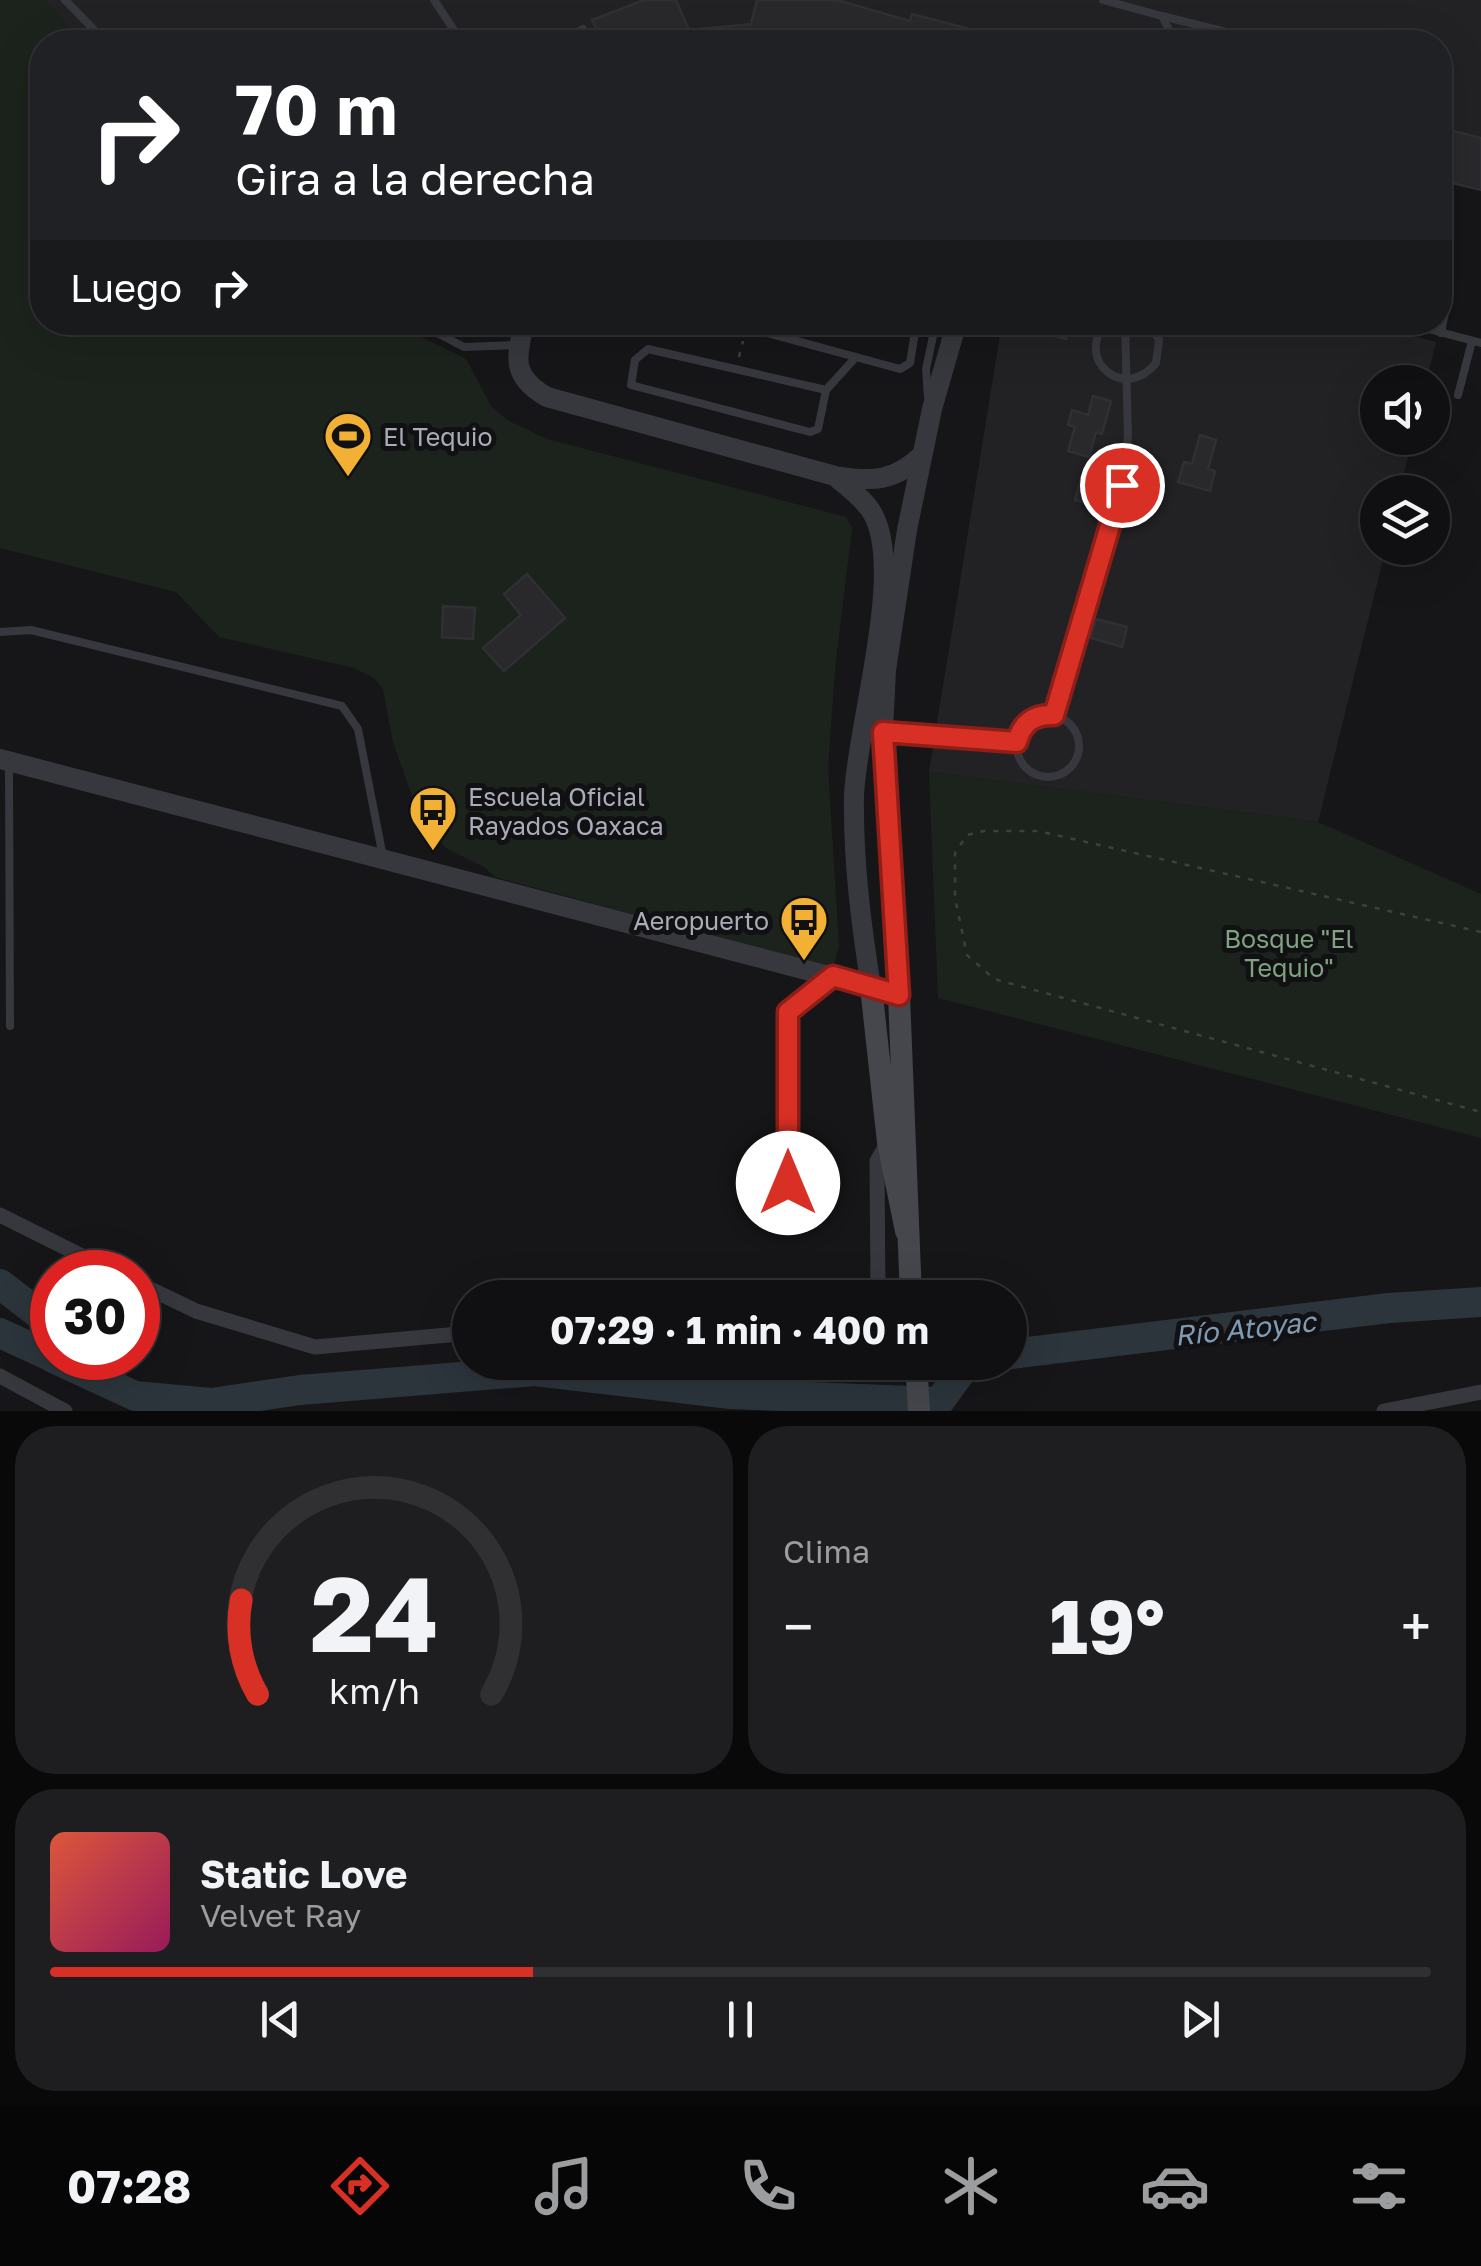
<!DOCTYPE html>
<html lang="es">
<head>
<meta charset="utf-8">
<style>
	body { margin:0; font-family:"Golos Text",sans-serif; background:#1e1e20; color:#f1f3f6; height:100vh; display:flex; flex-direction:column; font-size:38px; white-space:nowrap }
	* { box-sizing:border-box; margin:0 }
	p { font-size:32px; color:#9c9d9f }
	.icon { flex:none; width:55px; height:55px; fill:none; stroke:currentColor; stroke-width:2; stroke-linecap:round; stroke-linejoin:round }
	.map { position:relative; height:1411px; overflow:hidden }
	.side { display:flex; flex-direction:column; gap:15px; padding:15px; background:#09090a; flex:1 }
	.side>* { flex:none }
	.guide { position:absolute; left:30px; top:30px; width:1422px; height:305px; border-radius:40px; box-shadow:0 10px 40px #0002,0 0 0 2px #303032; background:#202124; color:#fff; overflow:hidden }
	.controls { position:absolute; left:1360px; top:365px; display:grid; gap:20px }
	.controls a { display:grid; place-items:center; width:90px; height:90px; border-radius:50%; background:#101012; box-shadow:0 10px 40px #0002,0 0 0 2px #303032; font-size:50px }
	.speed { position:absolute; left:30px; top:1250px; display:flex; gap:20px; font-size:50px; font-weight:700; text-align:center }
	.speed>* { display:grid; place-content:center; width:130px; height:130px; border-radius:50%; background:#101012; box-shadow:0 10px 40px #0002,0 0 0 2px #303032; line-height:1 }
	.speed .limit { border:15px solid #d22; background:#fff; color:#111 }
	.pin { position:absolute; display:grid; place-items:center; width:85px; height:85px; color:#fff; margin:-42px; border:5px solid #fff; border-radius:50%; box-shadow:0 2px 10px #0007 }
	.me { position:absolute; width:110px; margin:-55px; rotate:0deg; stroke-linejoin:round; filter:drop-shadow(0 0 8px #0008) }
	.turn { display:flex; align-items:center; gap:35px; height:210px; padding:0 40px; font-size:45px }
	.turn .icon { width:130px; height:130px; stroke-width:2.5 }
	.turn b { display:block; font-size:70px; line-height:85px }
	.then { display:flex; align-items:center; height:95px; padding:0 40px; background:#0003; gap:20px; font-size:38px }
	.big { font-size:75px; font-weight:700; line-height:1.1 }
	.side .widget { flex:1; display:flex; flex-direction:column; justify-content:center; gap:15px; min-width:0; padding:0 35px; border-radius:40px; background:#1e1e20 }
	.side .dial { align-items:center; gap:0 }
	.dial svg { height:260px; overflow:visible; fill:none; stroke:#303032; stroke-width:7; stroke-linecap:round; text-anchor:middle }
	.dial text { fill:#f1f3f6; stroke:none }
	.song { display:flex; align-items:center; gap:30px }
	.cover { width:120px; height:120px; border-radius:15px; background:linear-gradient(135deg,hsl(10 70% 55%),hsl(330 70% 35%)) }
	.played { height:10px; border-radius:5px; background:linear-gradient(90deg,#d93025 35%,#303032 35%) }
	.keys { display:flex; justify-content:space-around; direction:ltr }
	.heat { display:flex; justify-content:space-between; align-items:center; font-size:55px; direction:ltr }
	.side .tiles { flex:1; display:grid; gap:15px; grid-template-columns:1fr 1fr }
	.widget:last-child { grid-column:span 2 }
	.trip { position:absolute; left:452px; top:1280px; width:575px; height:100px; border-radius:50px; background:#101012; box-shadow:0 10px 40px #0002,0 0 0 2px #303032; font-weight:700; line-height:100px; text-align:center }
	.menu { display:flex; height:160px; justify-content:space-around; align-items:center; background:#060607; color:#9c9d9f }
	.menu .icon { width:70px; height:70px }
	.menu .current { color:#d93025 }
	.menu b { font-size:45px; color:#f1f3f6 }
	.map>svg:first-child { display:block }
</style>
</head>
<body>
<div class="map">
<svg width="1481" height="1411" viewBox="0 0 1481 1411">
	<rect width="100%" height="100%" fill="#161618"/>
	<!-- built -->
	<path fill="#222225" d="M43,0H1481V190L1440,180V42H83Z
		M1002,323H1364L1436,342L1426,382H1378V438H1413L1399,492H1378V548H1386L1318,822L929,772Z"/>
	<!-- green -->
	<path fill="#1c231d" d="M0,0H43L83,42H42V322L393,323L466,359L491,406L507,420L547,439L846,517L852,528L835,669L828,768L839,946L833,968L495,877L484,867L446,848L422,824L393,742L383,689L374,678L354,668L219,637L176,592L0,548Z
		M929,772L1318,822L1481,894V1138L938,998Z"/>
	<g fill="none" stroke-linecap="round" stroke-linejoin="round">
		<!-- river -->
		<path stroke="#2c353c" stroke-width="30" d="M0,1284L52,1324
			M0,1333L52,1357
			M1010,1354L1389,1308L1481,1302
			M53,1358L135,1396L211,1403L300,1390L535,1371L731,1394L939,1402L968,1362"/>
	</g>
	<!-- building -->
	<path fill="#29292c" stroke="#303034" stroke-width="2.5" d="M644,0H676L689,30L751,24L757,0H837L910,21L912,14L1004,38V42H574L596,28L592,20Z
		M1446,129L1481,138V190L1440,180V153Z
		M1023,322H1070L1066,339L1023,327Z
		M1093,396L1111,401L1102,434L1096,432L1089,457L1068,451L1075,427L1068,425L1072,410L1088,415Z
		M1200,435L1216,440L1208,469L1215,471L1210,491L1178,482L1184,462L1192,464Z
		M1083,472L1101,477L1093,505L1075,500Z
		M527,574L565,618L504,671L483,648L521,615L504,594Z
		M443,606L475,608L473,639L442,637Z
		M1096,619L1127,627L1122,647L1091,638Z"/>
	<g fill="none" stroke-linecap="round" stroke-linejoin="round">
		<!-- path -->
		<path stroke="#3d3f44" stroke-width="2.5" stroke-dasharray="5 8" stroke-linecap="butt" d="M739,357L743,341
			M1481,932L1038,831H984L967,835L955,853V898L967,955L994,979L1481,1112"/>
		<!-- service -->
		<path stroke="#37383d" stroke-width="8" d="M65,0L106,42
			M434,0L462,42
			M1103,0L1162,16L1175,42
			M1162,16L1258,40
			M525,42L537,37L558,42L583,29
			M1440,293L1446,307L1441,333
			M416,322L464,347L515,345
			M727,322L900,369L910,363L914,338L922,322
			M1107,322C1073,359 1124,403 1156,363L1159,340L1149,322
			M1402,322L1481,343
			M826,390L648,349L635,360L631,385L810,432L818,429L826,390L856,357
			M1458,395L1472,341
			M928,397L926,369L936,322
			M0,632L31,630L342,706L358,729L383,857
			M1017 746a31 31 0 1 1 62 0a31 31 0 1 1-62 0Z
			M1055,715L1122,485L1128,436L1125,322
			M887,732L1017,742
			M9,766L10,1026"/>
		<!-- minor -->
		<path stroke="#37383d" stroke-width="15" d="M788,1183V1013L833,976
			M0,1215L114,1272
			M138,1283L196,1311L315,1347L470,1333
			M868,1298L878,1297L877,1161L888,1142
			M0,1376L65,1411
			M1384,1411L1481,1392"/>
		<!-- tertiary -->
		<path stroke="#37383d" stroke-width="20" d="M525,322C515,358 512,377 547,397L835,476C872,482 894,482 922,455
			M0,759L871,987C861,923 853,861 854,796C856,727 909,561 869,508C860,496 846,486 835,476
			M899,995L883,731L886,670L907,530L932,409L957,322"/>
		<!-- secondary -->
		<path stroke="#45474d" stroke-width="22" d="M906,1231L888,1142L871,987L899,995L911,1298
			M916,1362L919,1411"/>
	</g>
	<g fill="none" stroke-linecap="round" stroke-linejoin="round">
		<!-- route casing -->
		<g stroke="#8d1f18" stroke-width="25">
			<path id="route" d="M788,1183V1012L833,976L899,995L883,732L1017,742C1022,723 1034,714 1054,715L1122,485"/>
		</g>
		<!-- route -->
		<use href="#route" stroke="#d93025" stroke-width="18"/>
	</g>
	<!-- icons -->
	<defs>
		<g id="stadium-pin" transform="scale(2.5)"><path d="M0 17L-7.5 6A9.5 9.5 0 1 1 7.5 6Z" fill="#f2b134" stroke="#111113"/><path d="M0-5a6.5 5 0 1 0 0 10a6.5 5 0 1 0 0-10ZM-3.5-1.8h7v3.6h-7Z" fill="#111"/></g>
		<g id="bus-pin" transform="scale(2.5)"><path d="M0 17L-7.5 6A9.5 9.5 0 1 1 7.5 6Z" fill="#f2b134" stroke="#111113"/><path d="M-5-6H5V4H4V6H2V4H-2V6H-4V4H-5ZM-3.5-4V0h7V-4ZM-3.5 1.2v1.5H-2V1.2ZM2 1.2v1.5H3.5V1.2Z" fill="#111"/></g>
	</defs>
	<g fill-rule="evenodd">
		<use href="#stadium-pin" x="348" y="436"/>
		<use href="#bus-pin" x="433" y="810"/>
		<use href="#bus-pin" x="804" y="920"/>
	</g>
	<g text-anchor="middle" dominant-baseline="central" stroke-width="10" stroke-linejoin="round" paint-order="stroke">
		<!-- poi labels -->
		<g font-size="25" fill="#a8adb8" stroke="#111113" text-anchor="start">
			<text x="383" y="436">El Tequio</text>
			<text x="468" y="796">Escuela Oficial<tspan x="468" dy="29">Rayados Oaxaca</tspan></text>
			<text x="769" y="920" text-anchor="end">Aeropuerto</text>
		</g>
		<!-- park labels -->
		<g font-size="25" fill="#7fa381" stroke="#111113">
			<text x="1289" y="938">Bosque "El<tspan x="1289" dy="29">Tequio"</tspan></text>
		</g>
		<!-- water labels -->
		<g font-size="28" font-style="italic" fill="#7f9bb3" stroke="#111113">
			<text transform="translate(1245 1328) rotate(-6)">Río Atoyac</text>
		</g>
	</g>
</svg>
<div class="controls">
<a><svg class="icon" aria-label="sound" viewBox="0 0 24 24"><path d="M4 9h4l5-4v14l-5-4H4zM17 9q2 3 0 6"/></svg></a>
<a><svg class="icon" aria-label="layers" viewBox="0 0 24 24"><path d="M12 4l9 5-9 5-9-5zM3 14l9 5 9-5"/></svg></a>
</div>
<div class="speed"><div class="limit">30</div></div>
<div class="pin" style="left:1122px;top:485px;background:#d93025"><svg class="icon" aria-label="arrive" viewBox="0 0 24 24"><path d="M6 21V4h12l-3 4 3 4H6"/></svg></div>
<svg class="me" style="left:788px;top:1183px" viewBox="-20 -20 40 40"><circle r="19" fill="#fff"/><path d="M0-13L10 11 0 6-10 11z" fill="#d93025"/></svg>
<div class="trip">07:29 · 1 min · 400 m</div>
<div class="guide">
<div class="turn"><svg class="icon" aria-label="right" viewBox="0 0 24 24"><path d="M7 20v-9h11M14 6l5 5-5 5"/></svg><div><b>70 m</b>Gira a la derecha</div></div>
<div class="then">Luego<svg class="icon" aria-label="right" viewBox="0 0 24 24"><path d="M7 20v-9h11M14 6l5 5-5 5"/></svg></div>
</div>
</div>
<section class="side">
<div class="tiles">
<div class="widget dial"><svg viewBox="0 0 100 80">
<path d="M14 69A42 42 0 1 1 86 69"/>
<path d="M14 69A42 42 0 0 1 9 40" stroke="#d93025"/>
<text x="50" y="56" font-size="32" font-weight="700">24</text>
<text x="50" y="72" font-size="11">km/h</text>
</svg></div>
<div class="widget"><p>Clima</p>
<div class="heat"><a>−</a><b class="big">19°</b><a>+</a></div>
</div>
<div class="widget">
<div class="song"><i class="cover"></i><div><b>Static Love</b><p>Velvet Ray</p></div></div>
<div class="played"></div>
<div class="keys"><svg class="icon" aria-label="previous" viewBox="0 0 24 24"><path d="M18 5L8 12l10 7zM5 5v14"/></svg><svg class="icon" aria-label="pause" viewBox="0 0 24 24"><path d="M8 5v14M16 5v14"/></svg><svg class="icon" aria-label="next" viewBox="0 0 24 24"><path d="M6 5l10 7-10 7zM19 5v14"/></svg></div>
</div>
</div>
</section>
<nav class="menu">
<b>07:28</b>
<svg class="icon current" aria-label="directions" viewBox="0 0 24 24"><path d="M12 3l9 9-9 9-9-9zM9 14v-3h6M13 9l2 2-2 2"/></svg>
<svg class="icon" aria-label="music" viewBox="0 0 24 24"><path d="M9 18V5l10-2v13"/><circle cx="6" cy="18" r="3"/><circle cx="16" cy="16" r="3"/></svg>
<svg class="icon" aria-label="phone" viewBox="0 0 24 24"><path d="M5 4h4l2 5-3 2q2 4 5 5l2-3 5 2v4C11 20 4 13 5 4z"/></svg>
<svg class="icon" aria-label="climate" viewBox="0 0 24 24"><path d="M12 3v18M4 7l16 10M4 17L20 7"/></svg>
<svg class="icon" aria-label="car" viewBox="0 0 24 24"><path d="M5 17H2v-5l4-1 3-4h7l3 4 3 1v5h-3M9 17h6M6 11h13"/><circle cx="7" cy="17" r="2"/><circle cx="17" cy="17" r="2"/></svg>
<svg class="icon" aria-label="filters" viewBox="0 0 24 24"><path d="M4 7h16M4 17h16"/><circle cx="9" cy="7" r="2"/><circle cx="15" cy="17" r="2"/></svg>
</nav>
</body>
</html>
